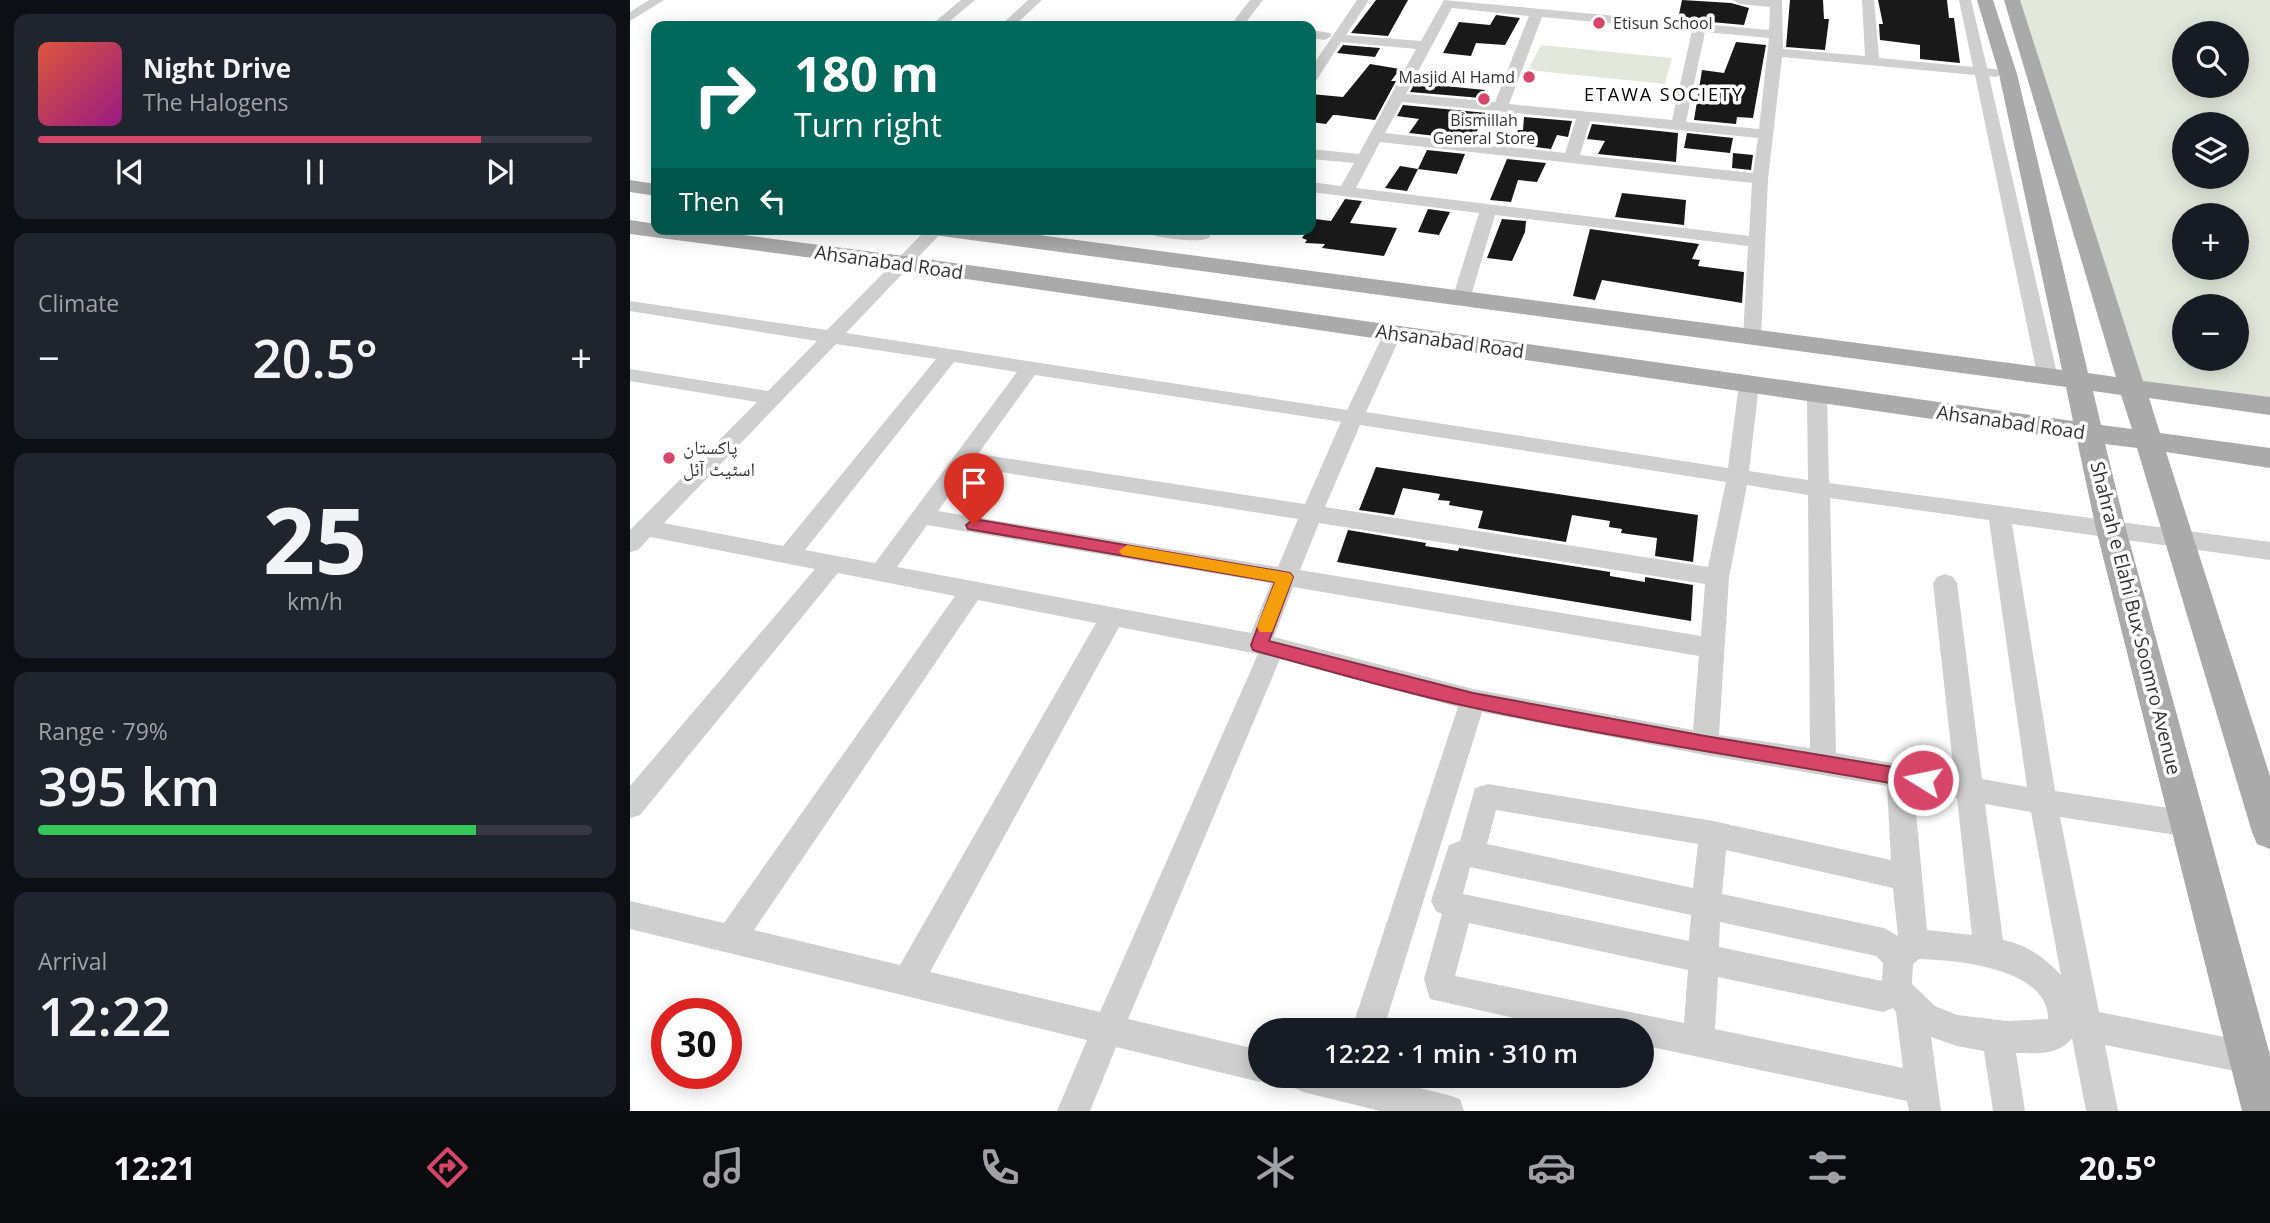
<!DOCTYPE html>
<html lang="en">
<head>
<meta charset="utf-8">
<style>
	body { margin:0; font-family:"Open Sans","Noto Naskh Arabic",sans-serif; background:#20242c; color:#f1f3f6; height:100vh; display:flex; flex-direction:column; font-size:26px; white-space:nowrap }
	* { box-sizing:border-box; margin:0 }
	p { font-size:23px; color:#9ea1a6 }
	.icon { flex:none; width:38px; height:38px; fill:none; stroke:currentColor; stroke-width:2; stroke-linecap:round; stroke-linejoin:round }
	.map { position:relative; flex:1; overflow:hidden }
	.drawer { display:flex; flex-direction:column; gap:14px; padding:14px; background:#0d0f14; width:630px }
	.drawer>* { flex:none }
	.guide { position:absolute; left:21px; top:21px; width:665px; height:214px; border-radius:14px; box-shadow:0 4px 18px #0003; background:#00695c; color:#fff; overflow:hidden }
	.tools { position:absolute; left:1542px; top:21px; display:grid; gap:14px }
	.tools a { display:grid; place-items:center; width:77px; height:77px; border-radius:50%; background:#171b24; box-shadow:0 4px 18px #0003; font-size:35px }
	.speed { position:absolute; left:21px; top:998px; display:flex; gap:14px; font-size:35px; font-weight:700; text-align:center }
	.speed>* { display:grid; place-content:center; width:91px; height:91px; border-radius:50%; background:#171b24; box-shadow:0 4px 18px #0003; line-height:1 }
	.speed .limit { border:10px solid #d22; background:#fff; color:#111 }
	.pin { position:absolute; display:grid; place-items:center; width:60px; height:60px; color:#fff; margin:-72px -30px; border-radius:50% 50% 50% 0; rotate:-45deg; box-shadow:0 0 7px #0007 }
	.pin .icon { rotate:45deg }
	.me { position:absolute; width:77px; margin:-38px; rotate:280deg; stroke-linejoin:round; filter:drop-shadow(0 0 5px #0008) }
	.turn { display:flex; align-items:center; gap:24px; height:147px; padding:0 28px; font-size:32px }
	.turn .icon { width:91px; height:91px; stroke-width:2.5 }
	.turn b { display:block; font-size:49px; line-height:60px }
	.then { display:flex; align-items:center; height:66px; padding:0 28px; background:#0003; gap:14px; font-size:26px }
	.big { font-size:52px; font-weight:600; line-height:1.1 }
	.drawer .tile { flex:1; display:flex; flex-direction:column; justify-content:center; gap:10px; min-width:0; padding:0 24px; border-radius:14px; background:#20242c }
	.drawer .dial { align-items:center; gap:0 }
	.dial b { font-size:91px; line-height:1 }
	.song { display:flex; align-items:center; gap:21px }
	.cover { width:84px; height:84px; border-radius:10px; background:linear-gradient(135deg,hsl(10 70% 55%),hsl(310 70% 35%)) }
	.played { height:7px; border-radius:4px; background:linear-gradient(90deg,#d74668 80%,#363941 80%) }
	.keys { display:flex; justify-content:space-around; direction:ltr }
	.heat { display:flex; justify-content:space-between; align-items:center; font-size:38px; direction:ltr }
	.charge { height:10px; border-radius:5px; background:linear-gradient(90deg,#34c759 79%,#363941 0) }
	.trip { position:absolute; left:618px; top:1018px; width:406px; height:70px; border-radius:35px; background:#171b24; box-shadow:0 4px 18px #0003; font-weight:600; line-height:70px; text-align:center }
	.tabs { display:flex; height:112px; justify-content:space-around; align-items:center; background:#090b0e; color:#9ea1a6 }
	.tabs .icon { width:49px; height:49px }
	.tabs .on { color:#d74668 }
	.tabs b { font-size:32px; color:#f1f3f6 }
	main { display:flex; flex:1; min-height:0 }
	.map>svg:first-child { display:block }
</style>
</head>
<body>
<main>
<section class="drawer">
<div class="tile">
<div class="song"><i class="cover"></i><div><b>Night Drive</b><p>The Halogens</p></div></div>
<div class="played"></div>
<div class="keys"><svg class="icon" aria-label="previous" viewBox="0 0 24 24"><path d="M18 5L8 12l10 7zM5 5v14"/></svg><svg class="icon" aria-label="pause" viewBox="0 0 24 24"><path d="M8 5v14M16 5v14"/></svg><svg class="icon" aria-label="next" viewBox="0 0 24 24"><path d="M6 5l10 7-10 7zM19 5v14"/></svg></div>
</div>
<div class="tile"><p>Climate</p>
<div class="heat"><a>−</a><b class="big">20.5°</b><a>+</a></div>
</div>
<div class="tile dial"><b>25</b><p>km/h</p></div>
<div class="tile"><p>Range · 79%</p><b class="big">395 km</b><div class="charge"></div></div>
<div class="tile"><p>Arrival</p><b class="big">12:22</b></div>
</section>
<div class="map">
<svg width="1640" height="1111" viewBox="0 0 1640 1111">
	<rect width="100%" height="100%" fill="#fff"/>
	<!-- green -->
	<path fill="#e4e8dc" fill-rule="evenodd" d="M1386,0H1640V404L1506,386ZM1554,33H1606V86H1554ZM1554,124H1606V177H1554ZM1554,215H1606V268H1554ZM1554,306H1606V359H1554Z
		M911,45L1042,58L1035,84L898,70Z"/>
	<!-- building -->
	<path fill="#191919" d="M746,0H778L758,36L721,33Z
		M1052,0L1101,3L1119,8L1114,25L1048,19Z
		M1160,0H1193L1194,19H1199L1195,50L1156,47Z
		M1248,0H1317L1319,18H1324L1330,63L1290,59V45L1250,40L1249,24H1253Z
		M866,15L890,18L875,45L846,43L841,56L813,53L829,22L860,25Z
		M1106,42L1136,45L1123,118L1107,117L1106,124L1064,120L1072,70L1094,73Z
		M713,45L750,48L745,57L707,53Z
		M740,64L770,69L761,81H766L745,120L706,115H703L696,124L681,122V94L713,97Z
		M785,83L855,90L851,98L780,92Z
		M773,105L857,113L842,140L779,133L789,119L767,116Z
		M894,117L942,121L938,137L927,135L921,149L882,144L888,130H893Z
		M962,124L1048,133L1046,162L968,154L975,141L957,139Z
		M1057,133L1103,138L1100,153L1054,148Z
		M797,150L835,154L827,174L788,169Z
		M1103,153L1123,155L1121,170L1102,168Z
		M877,159L916,163L907,182L888,180L881,202L860,200Z
		M770,166L788,169L777,191L755,188Z
		M992,193L1056,200L1054,225L985,217Z
		M715,199L732,201L720,223L767,228L754,256L692,248L695,244L675,243L677,240L672,238L678,229H681L685,219L701,221Z
		M798,209L820,212L809,235L788,232Z
		M872,219L896,221L895,232L882,261L857,258Z
		M960,229L1069,244L1062,259L1070,260L1068,266L1114,272L1112,303L972,280L965,300L943,296Z
		M746,467L1068,515L1063,562L1025,556L1027,538L991,533L992,529L979,527L980,521L942,515L936,542L848,528L853,511L819,505L820,501L808,500L810,494L773,488L764,515L729,510Z
		M718,530L796,543L795,546L828,551L829,548L955,568L980,572V576L1015,582V577L1063,585L1061,621L707,562Z"/>
	<g fill="none" stroke-linecap="round" stroke-linejoin="round">
		<!-- minor -->
		<path fill="#cfcfcf" fill-rule="evenodd" d="M19,0H34L0,21V12Z
			M331,0H345L314,26H300Z
			M398,0H412L384,26H370Z
			M620,0H633L613,26H600Z
			M727,0H739L716,35L791,41L814,0L1139,30L1140,7L1109,4L1103,0H1152L1153,49L1235,56L1232,0H1244L1249,58L1343,67L1329,0H1341L1357,68L1371,70L1373,73L1366,77L1359,76L1428,378L1425,382H1411L1408,378L1345,75L1152,57L1138,179L1131,338L1122,344L1113,338L1118,246L865,215L840,299L831,304L822,299L849,213L681,192V182L711,186L724,163L681,159V149L729,154L786,49L711,42L686,81L681,82V68ZM822,8L899,16L865,102L776,94ZM912,17L1062,31L1042,120L879,104ZM1075,32L1139,38L1129,129L1056,122ZM772,102L946,119L935,153L755,133ZM960,121L1128,138L1123,173L950,155ZM750,142L1122,183L1119,236L726,188Z
			M681,30L700,33L702,36L695,40L681,38Z
			M297,229H315L216,333L717,410L754,333L763,327L772,333L736,412L1098,468L1109,384L1112,379H1126L1129,384L1119,471L1178,480L1177,394L1180,389H1194L1197,394L1199,483L1640,542V560L1382,524L1425,791L1559,811L1569,815L1573,824L1569,833L1559,837L1430,817L1469,1012L1620,1042L1631,1047L1636,1058L1631,1069L1620,1074L1475,1045L1488,1111H1456L1442,1038C1428,1056 1408,1053 1386,1053L1395,1111H1363L1354,1051L1327,1046L1301,1037L1311,1111H1279L1277,1101L1012,1045V1031H942L800,999L794,979L812,914L806,911L801,901L819,845L830,841L845,788L858,784L1083,821L1261,860L1257,786L1075,755L852,712L753,1031H721L828,707L650,659L498,1019L630,1050V1076L641,1077L630,1082L486,1047L460,1111H427L457,1040L0,929V901L94,923L325,596L208,573L10,815L0,818V786L185,569L20,537L8,550L0,552V530L127,402L0,381V369L138,391L187,341L0,311V301L197,330ZM206,344L306,359L153,546L34,523ZM324,362L387,372L245,563L175,550ZM405,375L711,422L675,504L348,454ZM730,425L1096,482L1078,567L695,507ZM339,467L668,519L648,567L308,511ZM1117,485L1178,495L1180,748L1089,735L1099,577ZM1200,498L1359,520L1397,787L1352,779L1327,583L1323,577L1315,574L1307,577L1303,583L1324,774L1206,753ZM689,523L1075,584L1071,636L670,570ZM297,525L641,583L621,633L267,567ZM663,587L1069,656L1063,730L843,689L644,637ZM348,600L466,623L270,965L124,930ZM489,627L628,654L470,1012L300,972ZM1284,791L1327,798L1342,935L1297,930ZM1355,804L1401,812L1431,975C1415,958 1396,944 1373,940ZM866,810L1068,844L1063,888L857,844ZM1096,850L1263,888L1268,936L1254,928L1092,894ZM840,867L1061,915L1059,941L833,894ZM1090,922L1246,956L1253,963L1252,981L1089,947ZM839,923L1058,970L1054,1023L825,976ZM1289,959C1325,960 1419,968 1418,1019L1377,1021L1327,1015L1305,1006L1282,984L1283,964ZM1088,977L1253,1012L1263,1008L1266,1012L1273,1068L1085,1029Z
			M508,229H553L578,233L580,237C572,245 516,237 508,229Z
			M657,1076H741L818,1095L830,1099L834,1111H750L673,1092L662,1087Z"/>
		<!-- major -->
		<path fill="#aaa" fill-rule="evenodd" d="M1347,0H1363L1387,74L1458,373L1486,377L1374,0H1390L1513,381L1640,397V415L1519,398L1530,433L1640,448V468L1536,452L1640,776V849L1627,844L1622,832L1507,448L1475,444L1496,529L1640,1055V1111H1612L1466,529L1447,440L274,270L0,234V220L26,224V229H68L274,256L1443,421L1436,387L311,236L303,234L300,229H363L1432,370L1369,74ZM1463,391L1491,395L1502,429L1471,425Z
			M0,180L26,184V196L0,192Z"/>
	</g>
	<!-- route -->
	<path fill="#d74668" stroke="#8c2e44" stroke-width="2" d="M344,519L660,573L663,577L639,641L843,693L1075,736L1293,772L1300,774L1303,780L1300,786L1293,789C1144,761 993,740 845,708C772,693 701,671 629,652L623,650L621,645L645,582L338,529L336,525Z"/>
	<!-- slow -->
	<path fill="#f59e0b" d="M497,545L660,573L663,577L642,632H630L627,627L645,582L492,555L489,551Z"/>
	<!-- markers -->
	<g fill="#d74668" stroke="#fff" stroke-width="2.5">
		<circle cx="969" cy="23" r="7"/>
		<circle cx="899" cy="77" r="7"/>
		<circle cx="854" cy="99" r="7"/>
		<circle cx="39" cy="458" r="7"/>
	</g>
	<g text-anchor="middle" dominant-baseline="central" stroke-width="7" stroke-linejoin="round" paint-order="stroke">
		<!-- far-poi labels -->
		<g font-size="16" fill="#323232" stroke="#fff" text-anchor="start">
			<text x="983" y="23">Etisun School</text>
			<text x="885" y="77" text-anchor="end">Masjid Al Hamd</text>
			<text x="854" y="120" text-anchor="middle">Bismillah<tspan x="854" dy="18">General Store</tspan></text>
		</g>
		<!-- far-neighbourhood labels -->
		<g font-size="18" letter-spacing="2" fill="#000" stroke="#fff">
			<text x="1034" y="94">ETAWA SOCIETY</text>
		</g>
		<!-- street labels -->
		<g font-size="19" fill="#323232" stroke="#fff">
			<text transform="translate(259 262) rotate(8)">Ahsanabad Road</text>
			<text transform="translate(820 341) rotate(8)">Ahsanabad Road</text>
			<text transform="translate(1381 422) rotate(8)">Ahsanabad Road</text>
			<text transform="translate(1506 618) rotate(76)">Shahrah e Elahi Bux Soomro Avenue</text>
		</g>
		<!-- poi labels -->
		<g font-size="19" fill="#323232" stroke="#fff" text-anchor="start">
			<text x="53" y="447">پاکستان<tspan x="53" dy="22">اسٹیٹ آئل</tspan></text>
		</g>
	</g>
</svg>
<div class="tools">
<a><svg class="icon" aria-label="search" viewBox="0 0 24 24"><circle cx="10" cy="10" r="6"/><path d="M15 15l6 6"/></svg></a>
<a><svg class="icon" aria-label="layers" viewBox="0 0 24 24"><path d="M12 4l9 5-9 5-9-5zM3 14l9 5 9-5"/></svg></a>
<a>+</a>
<a>−</a>
</div>
<div class="speed"><div class="limit">30</div></div>
<div class="pin" style="left:344px;top:525px;background:#d93025"><svg class="icon" aria-label="arrive" viewBox="0 0 24 24"><path d="M6 21V4h12l-3 4 3 4H6"/></svg></div>
<svg class="me" style="left:1293px;top:780px" viewBox="-20 -20 40 40"><circle r="17" fill="#d74668" stroke="#fff" stroke-width="3"/><path d="M0-11L8 9 0 5-8 9z" fill="#fff"/></svg>
<div class="trip">12:22 · 1 min · 310 m</div>
<div class="guide">
<div class="turn"><svg class="icon" aria-label="right" viewBox="0 0 24 24"><path d="M7 20v-9h11M14 6l5 5-5 5"/></svg><div><b>180 m</b>Turn right</div></div>
<div class="then">Then<svg class="icon" aria-label="left" viewBox="0 0 24 24"><path d="M17 20v-9H6M10 6l-5 5 5 5"/></svg></div>
</div>
</div>
</main>
<nav class="tabs">
<b>12:21</b>
<svg class="icon on" aria-label="directions" viewBox="0 0 24 24"><path d="M12 3l9 9-9 9-9-9zM9 14v-3h6M13 9l2 2-2 2"/></svg>
<svg class="icon" aria-label="music" viewBox="0 0 24 24"><path d="M9 18V5l10-2v13"/><circle cx="6" cy="18" r="3"/><circle cx="16" cy="16" r="3"/></svg>
<svg class="icon" aria-label="phone" viewBox="0 0 24 24"><path d="M5 4h4l2 5-3 2q2 4 5 5l2-3 5 2v4C11 20 4 13 5 4z"/></svg>
<svg class="icon" aria-label="climate" viewBox="0 0 24 24"><path d="M12 3v18M4 7l16 10M4 17L20 7"/></svg>
<svg class="icon" aria-label="car" viewBox="0 0 24 24"><path d="M5 17H2v-5l4-1 3-4h7l3 4 3 1v5h-3M9 17h6M6 11h13"/><circle cx="7" cy="17" r="2"/><circle cx="17" cy="17" r="2"/></svg>
<svg class="icon" aria-label="filters" viewBox="0 0 24 24"><path d="M4 7h16M4 17h16"/><circle cx="9" cy="7" r="2"/><circle cx="15" cy="17" r="2"/></svg>
<b>20.5°</b>
</nav>
</body>
</html>
